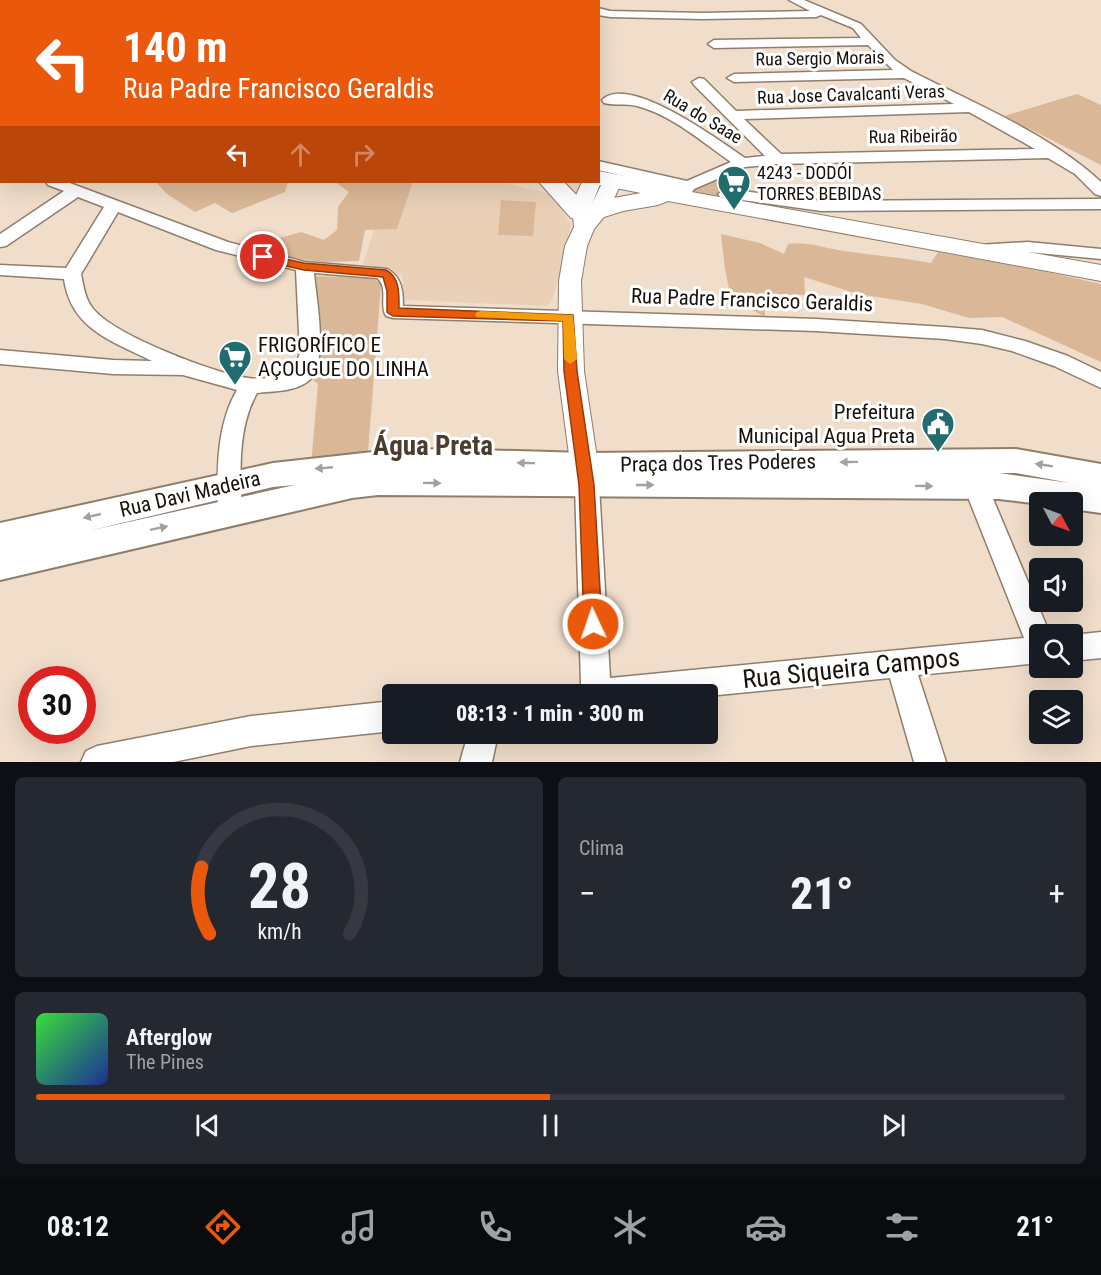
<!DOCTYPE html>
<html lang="pt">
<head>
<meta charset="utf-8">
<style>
	body { margin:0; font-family:"Roboto Condensed",sans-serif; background:#242831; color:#f1f3f6; height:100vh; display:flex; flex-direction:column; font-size:22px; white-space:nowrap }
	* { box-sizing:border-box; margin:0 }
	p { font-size:20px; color:#9ea1a6 }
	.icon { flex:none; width:33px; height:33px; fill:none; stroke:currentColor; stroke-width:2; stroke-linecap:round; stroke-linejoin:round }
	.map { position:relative; height:762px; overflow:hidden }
	.side { display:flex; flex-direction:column; gap:15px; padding:15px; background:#0d0f14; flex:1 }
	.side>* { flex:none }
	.banner { position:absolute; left:0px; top:0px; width:600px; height:183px; box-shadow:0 6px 24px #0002; background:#ea580c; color:#fff; overflow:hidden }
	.needle { width:39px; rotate:131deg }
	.controls { position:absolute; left:1029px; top:492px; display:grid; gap:12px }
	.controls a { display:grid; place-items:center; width:54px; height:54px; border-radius:6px; background:#171b24; box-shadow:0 6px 24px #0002; font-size:30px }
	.speed { position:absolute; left:18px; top:666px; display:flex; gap:12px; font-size:30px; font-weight:700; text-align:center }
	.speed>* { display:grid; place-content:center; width:78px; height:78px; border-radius:50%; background:#171b24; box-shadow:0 6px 24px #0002; line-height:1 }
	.speed .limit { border:9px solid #d22; background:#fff; color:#111 }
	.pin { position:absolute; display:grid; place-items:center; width:51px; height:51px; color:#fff; margin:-26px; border:3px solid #fff; border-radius:50%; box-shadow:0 2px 6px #0007 }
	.me { position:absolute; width:66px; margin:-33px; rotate:357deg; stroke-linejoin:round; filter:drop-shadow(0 0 4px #0008) }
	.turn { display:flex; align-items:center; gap:21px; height:126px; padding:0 24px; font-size:27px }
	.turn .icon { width:78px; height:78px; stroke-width:2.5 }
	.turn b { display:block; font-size:42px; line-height:51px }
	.lanes { display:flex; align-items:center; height:57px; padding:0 24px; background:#0003; justify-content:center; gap:30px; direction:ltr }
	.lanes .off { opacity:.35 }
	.big { font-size:45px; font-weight:800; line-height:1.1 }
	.side .tile { flex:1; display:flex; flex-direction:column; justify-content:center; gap:9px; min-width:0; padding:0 21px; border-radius:9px; background:#242831 }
	.side .dial { align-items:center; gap:0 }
	.dial svg { height:156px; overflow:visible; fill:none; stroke:#363941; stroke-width:7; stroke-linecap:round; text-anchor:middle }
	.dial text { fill:#f1f3f6; stroke:none }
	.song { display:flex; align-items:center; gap:18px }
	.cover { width:72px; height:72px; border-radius:9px; background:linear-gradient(135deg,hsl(120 70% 55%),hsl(230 70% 35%)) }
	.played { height:6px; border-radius:3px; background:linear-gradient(90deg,#ea580c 50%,#363941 50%) }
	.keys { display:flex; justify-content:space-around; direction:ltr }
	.heat { display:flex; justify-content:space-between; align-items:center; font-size:33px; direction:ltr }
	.side .tiles { flex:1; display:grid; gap:15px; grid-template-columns:1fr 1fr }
	.tile:last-child { grid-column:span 2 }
	.trip { position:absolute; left:382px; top:684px; width:336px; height:60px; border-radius:6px; background:#171b24; box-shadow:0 6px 24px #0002; font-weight:800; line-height:60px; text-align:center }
	.tabs { display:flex; height:96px; justify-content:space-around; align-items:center; background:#090b0e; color:#9ea1a6 }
	.tabs .icon { width:42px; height:42px }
	.tabs .selected { color:#ea580c }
	.tabs b { font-size:27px; color:#f1f3f6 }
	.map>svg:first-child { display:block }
</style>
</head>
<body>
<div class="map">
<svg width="1101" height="762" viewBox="0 0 1101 762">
	<rect width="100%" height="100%" fill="#f0ddca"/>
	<!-- built -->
	<path fill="#e9d0b7" d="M413,182H499L555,195L571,225L554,295L548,306L405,300L402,275L363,264L374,230L397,229Z"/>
	<!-- green -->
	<path fill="#dab897" d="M1077,94L1101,105V165L1004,116Z
		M731,173L718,198L687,192L691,187Z
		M156,182H292L288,183L285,192L232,213L215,203L195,212L167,194Z
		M335,182H413L397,229L365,230L359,261L323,262L294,258L278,254L266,242L301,232L324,240L337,230L338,207L349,192Z
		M501,200L536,202L533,236L498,235Z
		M721,234L760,243L784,254L788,244C805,241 821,247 838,250C869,255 900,257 931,263L938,252L1010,264L1101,284V362L1002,317L969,318L922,304L858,294L804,277L805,295L765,294V317L731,299L725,269Z
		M312,276L372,278L381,284L368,452L357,465L311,466L318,384L309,377Z"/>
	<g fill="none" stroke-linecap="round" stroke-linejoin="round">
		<!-- minor casing -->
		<g stroke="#8f7e6c" stroke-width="3">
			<path id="minor" d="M333,0H343L332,2Z
				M384,0H394L395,2H383Z
				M443,0H453L454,2H442Z
				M505,0H515L516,2H504Z
				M576,0H586L587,2H576Z
				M789,0H804L861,24L895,60L911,71C973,103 1050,134 1101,182V196L1095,194L1075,174L1048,158L777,164L745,167L694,189L687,200L681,202L673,197L678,189L598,170V161L687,181L731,162C702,142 672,115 637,106C626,103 615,106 604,103L602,100C629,73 721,142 745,158L765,156L694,85L692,82L699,78L704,79L736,111L954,104L904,78L734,82L727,78L734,74L893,70L868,45L714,48L708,44L714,40L861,38L853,28L821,15L816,17L702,19L610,17L598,15V8L610,11L702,13L810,11ZM969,112L1035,149L781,154L744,119Z
				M0,57L2,58V70L0,69Z
				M0,156L2,157V166H0Z
				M46,182H67L228,242L305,262L387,269C402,277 403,291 403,306L816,319L945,327L982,330L1025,341L1068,356L1101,372V388L1054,366L1012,351L982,344L945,339L816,331L393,318L386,316C379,305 389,288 377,278L314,273C316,299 330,366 307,382C293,392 273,391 257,393C237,428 240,474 242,513L239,520L230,523L221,520L218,513C217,472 216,426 237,390L183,375L113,374L0,364V350L113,360L152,361C112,341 71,329 64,279L0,275V265L66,268L104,207L78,197L6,246L0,247V234L64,191L48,185ZM118,212L216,250L296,270L300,353L294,371C282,377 262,380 248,378C213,373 120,337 96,312C85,301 84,288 81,274Z
				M726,189L821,201L1101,199V209L821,211L720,197L718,194Z
				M1028,242L1101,249V259L1028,252L978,255L972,254L969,250L972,246L978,245Z
				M587,476L595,478L599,485L610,678L1024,638L964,487L968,480L976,478L984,480L988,487L1050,634H1040V663L918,675L946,762H914L890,678L708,696V694H577L581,684L575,485L579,478Z
				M1101,632V658L1072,661V635Z
				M393,701V731L251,746L173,762H81L86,751L97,746L251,716Z
				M468,734H498L492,762H460Z"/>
		</g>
		<!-- tertiary casing -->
		<g stroke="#8f7e6c" stroke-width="2">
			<path id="tertiary" d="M612,175L619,177L622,181L608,212L594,229L587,246L581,281L584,371L601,485L597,493L587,496L577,493L573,485L558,371L559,281L565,246L574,227L572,204L582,182H598V179L601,182L592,204L605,177Z"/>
		</g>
		<!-- secondary casing -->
		<g stroke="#8f7e6c" stroke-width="4">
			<path id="secondary" d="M443,449L585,453L1016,449L1101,464V513L1072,509V502H1040V504L999,499L378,495L352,498L0,580V523L273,463L382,451ZM988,473H1016L1070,483L999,473ZM295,485L88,531L273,487Z"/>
		</g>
		<!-- primary casing -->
		<g stroke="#8f7e6c" stroke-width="2">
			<path id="primary" d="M0,125H2V137H0Z
				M598,171L662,183L686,191L1101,265V281L668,201L658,205L623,211L598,219L589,217L580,220L571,218L539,182H564L589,208L608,199L641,193L590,183L598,182Z"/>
		</g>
		<!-- minor -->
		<use href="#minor" fill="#fff" fill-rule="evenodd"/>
		<!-- tertiary -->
		<use href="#tertiary" fill="#fff" fill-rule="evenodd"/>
		<!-- secondary -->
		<use href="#secondary" fill="#fff" fill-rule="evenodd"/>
		<!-- primary -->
		<use href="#primary" fill="#fff" fill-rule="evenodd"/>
	</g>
	<!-- one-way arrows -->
	<defs><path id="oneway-solid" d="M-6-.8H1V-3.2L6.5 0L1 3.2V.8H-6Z" transform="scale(1.5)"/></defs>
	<g fill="#a3a09d">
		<use href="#oneway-solid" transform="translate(849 462) rotate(179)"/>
		<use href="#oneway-solid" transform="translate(526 463) rotate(-179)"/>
		<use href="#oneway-solid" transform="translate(1044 465) rotate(-171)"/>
		<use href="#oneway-solid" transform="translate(324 468) rotate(175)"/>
		<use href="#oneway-solid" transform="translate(432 483) rotate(1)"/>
		<use href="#oneway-solid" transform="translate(645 485)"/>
		<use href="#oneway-solid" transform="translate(924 486) rotate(1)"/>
		<use href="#oneway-solid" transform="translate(92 516) rotate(167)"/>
		<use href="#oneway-solid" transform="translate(159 528) rotate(-12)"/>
	</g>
	<!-- route -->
	<path fill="#ea580c" stroke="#983908" stroke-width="1.5" d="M263,254L304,263L386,270C400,277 399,294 399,308L573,315L577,371L594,485L602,624L599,630L593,632L587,630L584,624L579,485L564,371L563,321L393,316L387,312V291L383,277L304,270L259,260L257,257Z"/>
	<!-- slow -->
	<path fill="#f59e0b" d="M481,311L573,315L577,359L570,364L564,359L563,321L477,317L475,315L477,312Z"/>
	<!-- icons -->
	<defs>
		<g id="supermarket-pin" transform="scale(1.725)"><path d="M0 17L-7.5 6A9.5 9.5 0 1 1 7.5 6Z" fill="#206c6f" stroke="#fff"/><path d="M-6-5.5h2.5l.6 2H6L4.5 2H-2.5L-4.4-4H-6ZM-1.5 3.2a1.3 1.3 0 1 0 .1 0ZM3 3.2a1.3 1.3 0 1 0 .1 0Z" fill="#fff"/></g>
		<g id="civic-pin" transform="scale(1.725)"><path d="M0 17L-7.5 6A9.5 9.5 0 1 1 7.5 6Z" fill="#206c6f" stroke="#fff"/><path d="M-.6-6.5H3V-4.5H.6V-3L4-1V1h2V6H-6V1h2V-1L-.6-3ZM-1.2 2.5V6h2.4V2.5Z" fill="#fff"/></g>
	</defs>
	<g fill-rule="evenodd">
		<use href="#supermarket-pin" x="734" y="182"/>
		<use href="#supermarket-pin" x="235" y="357"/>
		<use href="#civic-pin" x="938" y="424"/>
	</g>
	<g text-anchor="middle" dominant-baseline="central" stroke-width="6" stroke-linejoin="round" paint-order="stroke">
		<!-- far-street labels -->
		<g font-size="18" fill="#18120b" stroke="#fff">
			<text transform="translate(820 58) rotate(-1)">Rua Sergio Morais</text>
			<text transform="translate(851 94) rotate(-2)">Rua Jose Cavalcanti Veras</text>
			<text transform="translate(703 116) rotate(31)">Rua do Saae</text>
			<text transform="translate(913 136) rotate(-1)">Rua Ribeirão</text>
		</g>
		<!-- far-poi labels -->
		<g font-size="18" fill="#18120b" stroke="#fff" text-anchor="start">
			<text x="757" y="172">4243 - DODÓI<tspan x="757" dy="21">TORRES BEBIDAS</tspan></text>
		</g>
		<!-- street labels -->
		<g font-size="21" fill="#18120b" stroke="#fff">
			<text transform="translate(752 300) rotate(2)">Rua Padre Francisco Geraldis</text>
			<text transform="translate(718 463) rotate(-1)">Praça dos Tres Poderes</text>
			<text transform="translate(190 494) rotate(-13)">Rua Davi Madeira</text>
		</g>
		<!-- poi labels -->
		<g font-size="21" fill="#18120b" stroke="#fff" text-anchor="start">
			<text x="258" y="345">FRIGORÍFICO E<tspan x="258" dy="24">AÇOUGUE DO LINHA</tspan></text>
			<text x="915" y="412" text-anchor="end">Prefeitura<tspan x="915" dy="24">Municipal Agua Preta</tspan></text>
		</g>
		<!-- near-street labels -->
		<g font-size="26" fill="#18120b" stroke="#fff">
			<text transform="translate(851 668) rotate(-6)">Rua Siqueira Campos</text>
		</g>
		<!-- district labels -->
		<g font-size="27" font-weight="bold" fill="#4b3c2d" stroke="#fff">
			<text x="433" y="446">Água Preta</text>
		</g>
	</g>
</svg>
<div class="controls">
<a><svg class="needle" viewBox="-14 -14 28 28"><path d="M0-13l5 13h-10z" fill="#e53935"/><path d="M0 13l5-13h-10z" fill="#9ea1a6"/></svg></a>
<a><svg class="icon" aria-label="sound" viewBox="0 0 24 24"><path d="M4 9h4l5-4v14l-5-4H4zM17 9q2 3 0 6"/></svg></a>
<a><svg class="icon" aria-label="search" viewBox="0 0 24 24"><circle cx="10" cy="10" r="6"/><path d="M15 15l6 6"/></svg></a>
<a><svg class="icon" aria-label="layers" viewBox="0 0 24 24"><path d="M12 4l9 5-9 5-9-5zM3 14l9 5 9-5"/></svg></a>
</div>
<div class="speed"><div class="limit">30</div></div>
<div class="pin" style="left:263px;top:257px;background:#d93025"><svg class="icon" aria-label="arrive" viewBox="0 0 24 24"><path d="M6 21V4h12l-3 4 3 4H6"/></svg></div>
<svg class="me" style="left:593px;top:624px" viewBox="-20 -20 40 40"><circle r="17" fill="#ea580c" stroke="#fff" stroke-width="3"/><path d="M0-11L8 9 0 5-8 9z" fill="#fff"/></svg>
<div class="trip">08:13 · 1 min · 300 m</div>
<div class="banner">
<div class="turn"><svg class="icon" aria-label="left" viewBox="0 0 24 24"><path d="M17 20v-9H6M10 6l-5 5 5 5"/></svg><div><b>140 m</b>Rua Padre Francisco Geraldis</div></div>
<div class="lanes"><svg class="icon" aria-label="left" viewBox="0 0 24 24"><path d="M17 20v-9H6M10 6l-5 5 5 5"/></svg><svg class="icon off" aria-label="ahead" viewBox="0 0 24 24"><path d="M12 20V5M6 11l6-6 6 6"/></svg><svg class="icon off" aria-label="right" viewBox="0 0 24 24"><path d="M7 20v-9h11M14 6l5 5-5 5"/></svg></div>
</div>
</div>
<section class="side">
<div class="tiles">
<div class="tile dial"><svg viewBox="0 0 100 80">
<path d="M14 69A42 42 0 1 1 86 69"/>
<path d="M14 69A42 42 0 0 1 10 35" stroke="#ea580c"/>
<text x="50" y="56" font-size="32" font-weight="700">28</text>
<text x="50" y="72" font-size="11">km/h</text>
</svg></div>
<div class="tile"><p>Clima</p>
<div class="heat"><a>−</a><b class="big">21°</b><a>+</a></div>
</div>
<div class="tile">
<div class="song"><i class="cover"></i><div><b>Afterglow</b><p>The Pines</p></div></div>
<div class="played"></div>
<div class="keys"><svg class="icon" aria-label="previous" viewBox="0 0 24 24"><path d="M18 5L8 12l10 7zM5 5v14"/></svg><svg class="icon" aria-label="pause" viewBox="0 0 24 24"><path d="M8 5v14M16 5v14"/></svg><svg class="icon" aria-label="next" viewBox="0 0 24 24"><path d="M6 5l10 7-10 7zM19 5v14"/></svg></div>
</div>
</div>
</section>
<nav class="tabs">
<b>08:12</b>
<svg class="icon selected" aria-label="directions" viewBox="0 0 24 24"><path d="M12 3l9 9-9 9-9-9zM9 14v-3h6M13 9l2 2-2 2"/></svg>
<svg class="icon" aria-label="music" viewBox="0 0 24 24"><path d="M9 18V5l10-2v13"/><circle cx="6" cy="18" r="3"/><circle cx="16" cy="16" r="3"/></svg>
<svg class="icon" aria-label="phone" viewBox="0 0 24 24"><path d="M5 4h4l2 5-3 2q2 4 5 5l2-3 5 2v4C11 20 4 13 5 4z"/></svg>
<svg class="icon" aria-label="climate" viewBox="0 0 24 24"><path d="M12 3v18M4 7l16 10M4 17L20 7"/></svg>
<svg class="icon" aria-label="car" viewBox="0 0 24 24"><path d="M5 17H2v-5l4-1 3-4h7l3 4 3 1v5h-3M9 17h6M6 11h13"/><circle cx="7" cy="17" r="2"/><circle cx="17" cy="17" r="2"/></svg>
<svg class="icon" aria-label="filters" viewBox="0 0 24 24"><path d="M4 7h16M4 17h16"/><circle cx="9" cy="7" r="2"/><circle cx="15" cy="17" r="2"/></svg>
<b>21°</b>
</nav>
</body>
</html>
